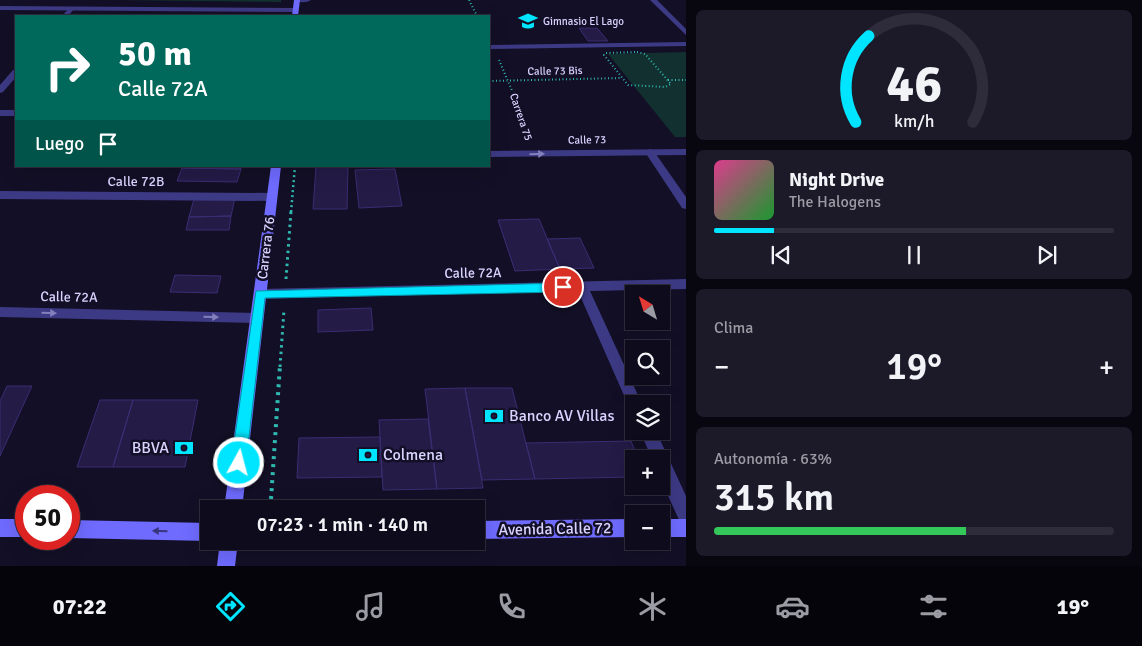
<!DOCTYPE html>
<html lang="es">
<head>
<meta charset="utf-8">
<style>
	body { margin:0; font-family:Signika,sans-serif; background:#1c1929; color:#f1f3f6; height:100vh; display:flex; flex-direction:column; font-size:19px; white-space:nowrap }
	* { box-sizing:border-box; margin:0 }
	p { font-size:16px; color:#9b9ba3 }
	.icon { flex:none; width:28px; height:28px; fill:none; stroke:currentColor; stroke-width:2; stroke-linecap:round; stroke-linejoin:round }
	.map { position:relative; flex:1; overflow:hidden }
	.drawer { display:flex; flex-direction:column; gap:10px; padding:10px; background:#08060f; width:456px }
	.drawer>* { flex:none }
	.top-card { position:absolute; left:15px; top:15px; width:475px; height:152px; border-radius:0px; box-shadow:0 5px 20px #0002,0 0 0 1px #2e2b3b; background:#00695c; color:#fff; overflow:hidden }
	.needle { width:32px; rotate:322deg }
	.tools { position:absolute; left:625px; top:285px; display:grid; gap:10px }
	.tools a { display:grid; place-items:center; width:45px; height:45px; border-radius:0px; background:#0e0b1c; box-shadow:0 5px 20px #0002,0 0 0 1px #2e2b3b; font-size:25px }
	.speed { position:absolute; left:15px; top:485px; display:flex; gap:10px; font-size:25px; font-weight:700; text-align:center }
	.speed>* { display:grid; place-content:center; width:65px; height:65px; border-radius:50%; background:#0e0b1c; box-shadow:0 5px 20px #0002,0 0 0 1px #2e2b3b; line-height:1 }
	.speed .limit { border:8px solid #d22; background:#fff; color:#111 }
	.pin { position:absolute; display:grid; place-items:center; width:42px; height:42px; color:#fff; margin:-21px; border:2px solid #fff; border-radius:50%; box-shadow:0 1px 5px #0007 }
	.me { position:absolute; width:55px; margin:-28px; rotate:7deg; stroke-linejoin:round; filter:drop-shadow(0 0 4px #0008) }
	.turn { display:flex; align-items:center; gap:18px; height:105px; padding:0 20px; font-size:22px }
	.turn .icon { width:65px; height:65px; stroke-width:2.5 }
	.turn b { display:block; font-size:35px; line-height:42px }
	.then { display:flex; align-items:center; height:48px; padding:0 20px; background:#0003; gap:10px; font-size:19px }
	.big { font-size:38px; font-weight:600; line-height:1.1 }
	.drawer .widget { flex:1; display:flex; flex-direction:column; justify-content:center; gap:8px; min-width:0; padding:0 18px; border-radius:8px; background:#1c1929 }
	.drawer .dial { align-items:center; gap:0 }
	.dial svg { height:130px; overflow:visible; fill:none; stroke:#2e2b3b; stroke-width:7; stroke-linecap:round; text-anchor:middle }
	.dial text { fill:#f1f3f6; stroke:none }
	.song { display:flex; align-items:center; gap:15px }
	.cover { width:60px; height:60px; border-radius:8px; background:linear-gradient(135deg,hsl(330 70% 55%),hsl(130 70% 35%)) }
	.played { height:5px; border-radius:2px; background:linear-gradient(90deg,#00e5ff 15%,#2e2b3b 15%) }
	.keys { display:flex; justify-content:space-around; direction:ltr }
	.heat { display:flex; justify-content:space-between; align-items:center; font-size:28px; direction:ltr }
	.charge { height:8px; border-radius:4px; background:linear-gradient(90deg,#34c759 63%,#2e2b3b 0) }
	.trip { position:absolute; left:200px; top:500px; width:285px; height:50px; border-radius:0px; background:#0e0b1c; box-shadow:0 5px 20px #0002,0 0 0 1px #2e2b3b; font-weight:600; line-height:50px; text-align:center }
	.tabs { display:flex; height:80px; justify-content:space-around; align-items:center; background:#06040b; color:#9b9ba3 }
	.tabs .icon { width:35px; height:35px }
	.tabs .current { color:#00e5ff }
	.tabs b { font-size:22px; color:#f1f3f6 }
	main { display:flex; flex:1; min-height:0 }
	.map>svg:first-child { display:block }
</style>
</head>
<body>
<main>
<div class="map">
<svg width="686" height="566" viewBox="0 0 686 566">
	<rect width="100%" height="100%" fill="#130f26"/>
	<!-- green -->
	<path fill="#12302f" d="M118,0H281V2Z
		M686,52V137H675L608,54Z"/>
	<!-- building -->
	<path fill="#241b47" stroke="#3b2d73" d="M579,28H597L608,41H588Z
		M183,166H241V169L182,168Z
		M316,167H348L347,209H313Z
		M182,168L241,169L237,182L177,181Z
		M395,169L402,206L359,208L355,170Z
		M235,198L231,216L189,217L194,199Z
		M231,216L229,230H186L189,217Z
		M539,219L560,269L515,271L498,220Z
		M580,238L594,268L560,269L547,239Z
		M175,275L221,276L217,293L170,292Z
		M371,308L373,330L318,332V310Z
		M7,386H32L0,456V401Z
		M465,388H512L535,479L482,480Z
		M465,388L483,488L437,489L425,389Z
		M100,400H133L113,467H77Z
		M133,400H198L185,467H113Z
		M428,419L437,489L383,490L379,420Z
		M380,437L382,477L297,478L299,438Z
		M631,441L638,459H634V477L535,479L526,443Z"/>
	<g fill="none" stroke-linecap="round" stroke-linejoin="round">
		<!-- path-far3 -->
		<path stroke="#2fb8b0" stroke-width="2" stroke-dasharray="1 2.5" stroke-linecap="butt" d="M469,0L477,16
			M637,52L645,54L671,84L665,87L628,85L604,55L606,53Z
			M499,60L513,93
			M668,80H686
			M489,81L622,78"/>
		<!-- path-far2 -->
		<path stroke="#2fb8b0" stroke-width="2.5" stroke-dasharray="2 3" stroke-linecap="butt" d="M513,92L530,141
			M291,212L295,166"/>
		<!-- path-far1 -->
		<path stroke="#2fb8b0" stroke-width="3" stroke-dasharray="2.5 4" stroke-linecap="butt" d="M286,279L291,211
			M280,367L284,310"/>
		<!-- path -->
		<path stroke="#2fb8b0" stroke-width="4" stroke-dasharray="3 5" stroke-linecap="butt" d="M271,499L280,365"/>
		<!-- pedestrian -->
		<path fill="#3d3a85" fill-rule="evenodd" d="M0,191L272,193L277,197L272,201L0,199Z"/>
		<!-- minor -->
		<path fill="#3d3a85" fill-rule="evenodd" d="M650,0H657L686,29V35Z
			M70,7L75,8L68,16H62Z
			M686,42V46L489,49V45Z
			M13,70H16V77L3,92L0,93V85Z
			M0,110H16V116H0Z
			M650,149L653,150L686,197V209L682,208L645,152Z
			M686,279V289L590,291L642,404H634V411L630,409L578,291L260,299L255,298L254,294L255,290L260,289Z
			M0,307L257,313L262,314L264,318L262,322L257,323L0,317Z
			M640,431H656L686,496V525L680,522L661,480V459H652Z"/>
		<!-- tertiary -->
		<path fill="#3d3a85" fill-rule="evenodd" d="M294,0H311C307,3 298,3 294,0Z
			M0,6L296,8L299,10L296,12L0,10Z
			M686,149V155L489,157V151Z"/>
		<!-- secondary -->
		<path fill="#6f6bff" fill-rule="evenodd" d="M294,0H300L298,16H292Z
			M271,166H281L242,509H224Z
			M0,519H26V537H0Z
			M634,519V537L476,539V521Z
			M661,519H686V537H661Z
			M69,520L209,523V541L69,538Z
			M220,541H238L235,566H217Z"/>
	</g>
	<!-- one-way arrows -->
	<defs><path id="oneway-solid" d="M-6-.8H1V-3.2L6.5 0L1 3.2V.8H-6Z" transform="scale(1.25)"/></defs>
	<g fill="#837fbc">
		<use href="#oneway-solid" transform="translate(537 154) rotate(-1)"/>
		<use href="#oneway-solid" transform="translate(49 313) rotate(1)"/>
		<use href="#oneway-solid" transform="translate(211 317) rotate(1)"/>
	</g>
	<use fill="#38347d" href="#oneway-solid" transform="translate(160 531) rotate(-179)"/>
	<!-- route -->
	<path fill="#00e5ff" stroke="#0095a6" d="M563,283L568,287L563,292L265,298L246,463L244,468L239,470L233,468L231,463L256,291Z"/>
	<!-- icons -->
	<defs>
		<g id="school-bare" transform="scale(1.5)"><path d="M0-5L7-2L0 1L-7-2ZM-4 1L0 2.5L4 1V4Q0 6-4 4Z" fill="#00e5ff" stroke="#130f26" stroke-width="2.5" paint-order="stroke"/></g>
		<g id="bank-bare" transform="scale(1.5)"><path d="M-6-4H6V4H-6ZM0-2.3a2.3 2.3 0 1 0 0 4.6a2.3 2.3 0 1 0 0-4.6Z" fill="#00e5ff" stroke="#130f26" stroke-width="2.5" paint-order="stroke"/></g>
	</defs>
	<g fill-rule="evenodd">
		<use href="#school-bare" x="528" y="21"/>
		<use href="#bank-bare" x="494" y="416"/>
		<use href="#bank-bare" x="184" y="448"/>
		<use href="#bank-bare" x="368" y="455"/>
	</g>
	<g text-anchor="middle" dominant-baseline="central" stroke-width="5" stroke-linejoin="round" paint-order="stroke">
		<!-- far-poi labels -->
		<g font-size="11" fill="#d9d4ff" stroke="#130f26" text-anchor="start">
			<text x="543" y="21">Gimnasio El Lago</text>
		</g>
		<!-- far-street labels -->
		<g font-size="11" fill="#d9d4ff" stroke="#130f26">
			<text transform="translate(555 71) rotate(-1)">Calle 73 Bis</text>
			<text transform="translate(521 117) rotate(71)">Carrera 75</text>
			<text transform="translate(587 140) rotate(-1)">Calle 73</text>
		</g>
		<!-- street labels -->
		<g font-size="14" fill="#d9d4ff" stroke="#130f26">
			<text x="136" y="181">Calle 72B</text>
			<text transform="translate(266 248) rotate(-83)">Carrera 76</text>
			<text transform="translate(473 273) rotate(-1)">Calle 72A</text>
			<text transform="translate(69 297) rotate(1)">Calle 72A</text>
		</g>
		<!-- near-poi labels -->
		<g font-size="16" fill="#d9d4ff" stroke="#130f26" text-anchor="start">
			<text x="509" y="416">Banco AV Villas</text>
			<text x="169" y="448" text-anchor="end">BBVA</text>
			<text x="383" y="455">Colmena</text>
		</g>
		<!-- near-street labels -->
		<g font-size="16" fill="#d9d4ff" stroke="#130f26">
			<text transform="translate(555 529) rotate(-1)">Avenida Calle 72</text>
		</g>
	</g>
</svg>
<div class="tools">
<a><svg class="needle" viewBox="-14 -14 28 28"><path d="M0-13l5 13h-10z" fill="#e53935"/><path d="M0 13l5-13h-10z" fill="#9b9ba3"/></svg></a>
<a><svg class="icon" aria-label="search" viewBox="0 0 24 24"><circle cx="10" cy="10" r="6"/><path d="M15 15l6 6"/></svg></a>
<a><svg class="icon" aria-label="layers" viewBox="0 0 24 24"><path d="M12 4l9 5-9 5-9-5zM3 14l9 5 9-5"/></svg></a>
<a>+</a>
<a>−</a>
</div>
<div class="speed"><div class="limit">50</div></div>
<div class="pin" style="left:563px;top:287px;background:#d93025"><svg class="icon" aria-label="arrive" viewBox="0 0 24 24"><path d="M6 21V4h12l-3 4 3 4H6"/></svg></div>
<svg class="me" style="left:239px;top:463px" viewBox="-20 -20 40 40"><circle r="17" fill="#00e5ff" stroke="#fff" stroke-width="3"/><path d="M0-11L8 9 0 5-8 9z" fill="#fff"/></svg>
<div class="trip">07:23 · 1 min · 140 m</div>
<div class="top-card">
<div class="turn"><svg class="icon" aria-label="right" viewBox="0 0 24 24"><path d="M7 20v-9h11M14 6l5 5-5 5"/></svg><div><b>50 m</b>Calle 72A</div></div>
<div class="then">Luego<svg class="icon" aria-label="arrive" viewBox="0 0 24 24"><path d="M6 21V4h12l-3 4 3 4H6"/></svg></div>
</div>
</div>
<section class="drawer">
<div class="widget dial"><svg viewBox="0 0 100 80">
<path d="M14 69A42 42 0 1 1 86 69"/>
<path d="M14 69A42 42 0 0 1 22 16" stroke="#00e5ff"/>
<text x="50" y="56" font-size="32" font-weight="700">46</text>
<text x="50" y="72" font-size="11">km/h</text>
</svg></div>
<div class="widget">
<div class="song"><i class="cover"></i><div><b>Night Drive</b><p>The Halogens</p></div></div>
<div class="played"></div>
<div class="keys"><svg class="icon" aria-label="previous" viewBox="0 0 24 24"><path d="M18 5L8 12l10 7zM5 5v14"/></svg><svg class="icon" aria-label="pause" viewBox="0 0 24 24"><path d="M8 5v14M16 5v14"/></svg><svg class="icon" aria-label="next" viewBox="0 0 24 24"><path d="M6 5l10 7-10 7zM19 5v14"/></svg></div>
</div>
<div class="widget"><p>Clima</p>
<div class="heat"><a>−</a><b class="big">19°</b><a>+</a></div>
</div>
<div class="widget"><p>Autonomía · 63%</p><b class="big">315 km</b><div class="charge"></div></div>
</section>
</main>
<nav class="tabs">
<b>07:22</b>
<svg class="icon current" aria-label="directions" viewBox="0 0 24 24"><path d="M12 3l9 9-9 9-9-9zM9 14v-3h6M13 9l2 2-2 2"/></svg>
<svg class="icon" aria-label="music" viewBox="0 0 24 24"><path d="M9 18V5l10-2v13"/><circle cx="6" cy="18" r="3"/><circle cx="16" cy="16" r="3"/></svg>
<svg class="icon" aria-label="phone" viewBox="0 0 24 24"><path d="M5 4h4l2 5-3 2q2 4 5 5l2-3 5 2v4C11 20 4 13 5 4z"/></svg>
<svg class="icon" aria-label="climate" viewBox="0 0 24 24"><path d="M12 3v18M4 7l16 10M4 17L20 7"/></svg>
<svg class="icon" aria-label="car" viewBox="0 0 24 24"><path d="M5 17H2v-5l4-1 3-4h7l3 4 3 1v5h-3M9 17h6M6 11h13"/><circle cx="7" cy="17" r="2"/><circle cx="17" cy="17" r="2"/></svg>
<svg class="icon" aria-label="filters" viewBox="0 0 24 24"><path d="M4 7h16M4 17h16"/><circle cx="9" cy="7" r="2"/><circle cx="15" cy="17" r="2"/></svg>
<b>19°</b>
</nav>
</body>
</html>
